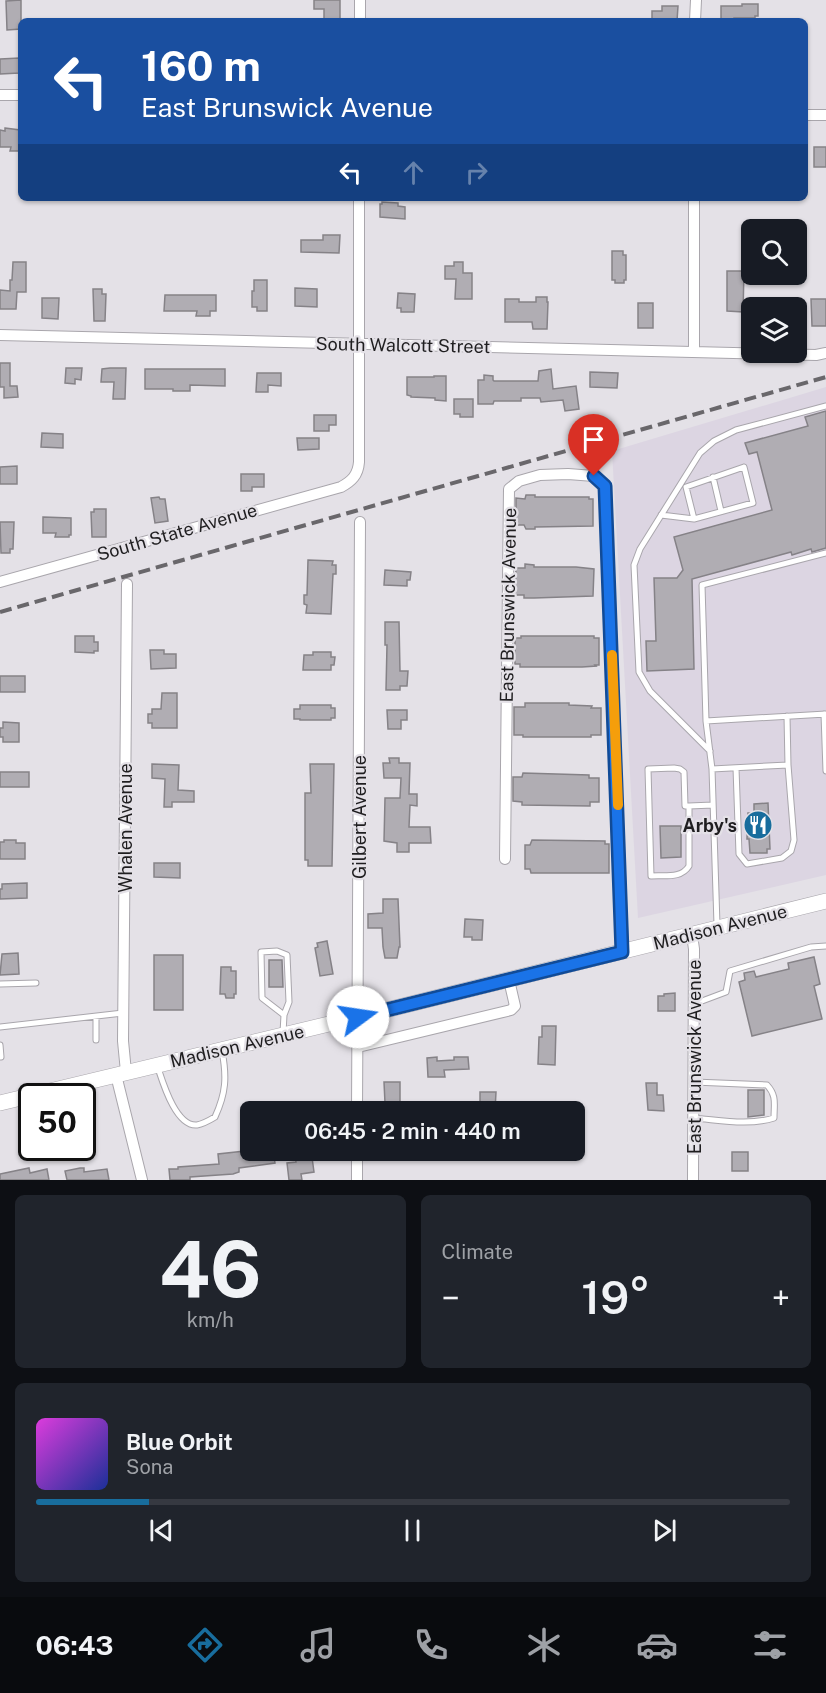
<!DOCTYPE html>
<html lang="en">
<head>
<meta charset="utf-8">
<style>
	body { margin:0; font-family:"Public Sans",sans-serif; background:#20242c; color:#f1f3f6; height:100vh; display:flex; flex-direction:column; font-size:22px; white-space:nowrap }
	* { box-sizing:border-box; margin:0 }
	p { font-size:20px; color:#9ea1a6 }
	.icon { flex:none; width:33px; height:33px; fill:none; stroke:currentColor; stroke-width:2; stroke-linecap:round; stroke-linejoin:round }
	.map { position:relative; height:1180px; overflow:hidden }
	.sheet { display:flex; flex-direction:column; gap:15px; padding:15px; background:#0d0f14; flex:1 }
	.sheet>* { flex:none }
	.top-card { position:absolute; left:18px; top:18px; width:790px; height:183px; border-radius:9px; box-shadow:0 2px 4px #0004; background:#1a4fa0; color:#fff; overflow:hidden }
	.tools { position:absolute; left:741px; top:219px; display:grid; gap:12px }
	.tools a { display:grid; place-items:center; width:66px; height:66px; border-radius:9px; background:#171b24; box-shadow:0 2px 4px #0004; font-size:30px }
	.speed { position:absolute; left:18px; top:1083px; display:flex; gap:12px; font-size:30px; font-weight:700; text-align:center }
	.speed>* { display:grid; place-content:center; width:78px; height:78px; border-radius:50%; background:#171b24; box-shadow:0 2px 4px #0004; line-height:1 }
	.speed .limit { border:3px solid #111; border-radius:9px; background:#fff; color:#111 }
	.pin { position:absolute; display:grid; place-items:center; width:51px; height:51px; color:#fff; margin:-62px -26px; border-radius:50% 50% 50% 0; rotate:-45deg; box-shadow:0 0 6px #0007 }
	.pin .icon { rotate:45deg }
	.me { position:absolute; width:66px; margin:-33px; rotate:76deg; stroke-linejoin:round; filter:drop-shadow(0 0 4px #0008) }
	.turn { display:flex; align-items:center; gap:21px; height:126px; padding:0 24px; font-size:27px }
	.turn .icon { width:78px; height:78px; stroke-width:2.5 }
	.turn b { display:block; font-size:42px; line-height:51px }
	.lanes { display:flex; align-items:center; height:57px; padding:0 24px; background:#0003; justify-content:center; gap:30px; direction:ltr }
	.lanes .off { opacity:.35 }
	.big { font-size:45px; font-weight:600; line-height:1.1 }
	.sheet .widget { flex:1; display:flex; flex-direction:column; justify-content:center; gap:9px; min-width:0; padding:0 21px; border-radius:9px; background:#20242c }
	.sheet .dial { align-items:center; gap:0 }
	.dial b { font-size:78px; line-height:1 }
	.song { display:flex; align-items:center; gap:18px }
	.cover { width:72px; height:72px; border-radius:9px; background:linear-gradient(135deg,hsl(300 70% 55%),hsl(230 70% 35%)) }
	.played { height:6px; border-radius:3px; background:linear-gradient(90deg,#186d9d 15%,#363941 15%) }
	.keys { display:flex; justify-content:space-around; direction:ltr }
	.heat { display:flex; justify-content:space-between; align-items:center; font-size:33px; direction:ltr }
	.sheet .tiles { flex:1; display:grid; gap:15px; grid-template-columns:1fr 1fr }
	.widget:last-child { grid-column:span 2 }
	.trip { position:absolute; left:240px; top:1101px; width:345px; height:60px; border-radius:9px; background:#171b24; box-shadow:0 2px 4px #0004; font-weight:600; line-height:60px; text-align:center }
	.menu { display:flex; height:96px; justify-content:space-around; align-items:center; background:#090b0e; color:#9ea1a6 }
	.menu .icon { width:42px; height:42px }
	.menu .current { color:#186d9d }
	.menu b { font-size:27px; color:#f1f3f6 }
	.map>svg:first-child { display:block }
</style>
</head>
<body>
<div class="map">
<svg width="826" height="1180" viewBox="0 0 826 1180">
	<rect width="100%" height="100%" fill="#e4e1e7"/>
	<!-- built -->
	<path fill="#dcd5e2" d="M826,387V875L638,918L612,451Z"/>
	<!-- building -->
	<path fill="#b0adb3" stroke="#858287" stroke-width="1.5" d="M21,0V29L7,30L6,1Z
		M314,0H340V20H324V9H314Z
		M742,4H758V16H755V18H734V21H721V6H742Z
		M662,6H678L677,21H652V11H662Z
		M19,58V73L0,74V59Z
		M5,128L20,130V151H10L11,147H0V130L5,131Z
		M814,147H826V167H814Z
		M382,202L398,203V206L405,207V219L380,217V204H382Z
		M323,235H340L339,253L301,252V240H323Z
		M612,251H623V255H626V280H624V283H615V280H612Z
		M13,262H26V292H17L16,309H0V290L10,291V280H12Z
		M454,262H463V273H472V299H455L456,279H445V266H454Z
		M727,271H744L743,312L727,311Z
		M254,280H267V311H257V307H252V291H254Z
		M295,288L317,289V307L295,306Z
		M93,289H102V294H106L105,321H94Z
		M398,293L415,294L414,312H401V308H397Z
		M165,295H216V311H210V316H196L197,311H164Z
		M536,297H547V302H548L547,329H533L532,322H505V299H519V302H536Z
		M42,298H59L58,319L42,318Z
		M811,299H826V326H812Z
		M638,303H653V328H638Z
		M0,363H10V386H17L18,397L4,398V387H0Z
		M66,368H82L81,380L75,379V384L65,383Z
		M110,368H126L125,399H113L114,382H101L102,369Z
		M145,369H225V386L190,385V391H173V389H145Z
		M551,369L553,389L576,386L579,409L565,411L563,400L541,402L540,398H521V401H494L493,404H478V380H484V375L493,376V380L494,381H538L539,371Z
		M590,372L618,373L617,388L590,387Z
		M257,373H281V386L268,385V392H256Z
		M434,376H446V401L435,400V398L411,397V396L407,395V377H434Z
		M454,399H473V417H460V414H454Z
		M826,411V548L812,552L811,549L792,555L791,552L692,579L694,669L647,671L646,641H656L654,578H677L683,570L674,537L772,510L757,452L749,454L745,443L808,426L805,417Z
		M314,415H336V425H329V431H314Z
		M42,433L63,434V448L41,447Z
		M297,438H319V449L298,450Z
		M17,466V484H0V467Z
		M241,474H264V487H252V491H241Z
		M526,495H535V497H589V499H593V526L535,527V529H526L524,525H516V498L525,499Z
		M159,497L160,499H165L168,521L155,523L151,498Z
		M94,509H106V537H92L91,512H94Z
		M43,517L71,518V535H69V537H55L56,533H43Z
		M0,522H14L13,549H10V553H1Z
		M308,560L333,561L332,565H336V574H333L331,614L306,613L307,605L304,604V595H307Z
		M525,564L534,565V567H576L594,569L593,596L534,598H524V595H515L516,568H525Z
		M385,570L411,572L410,580H407V586L384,585Z
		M385,622H399L400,671H408L407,686H400V690H386L387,645H385Z
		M75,636H94V642H98V651H94V653L75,652Z
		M521,636H594V638H599V665H595L596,666L582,667H520V664H515V638H521Z
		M150,650H164V654H176V668L151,669Z
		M313,652H331V657H335L334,665H331V670H303L304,655H313Z
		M0,676H25V692H0Z
		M162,693H177V728H152V723H148V714H152V709H161Z
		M525,703H569V705L592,706L591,708H601V735H591V737H523V735H514V707H525Z
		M300,705H331V708H335V718H331V720H300V719H294V709H300Z
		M387,710H407V720H401V729H388Z
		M3,722L19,723V742H3V737H0V728H3Z
		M389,758H399V763H410L409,794H417V806L410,805L409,827H430L431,843H409V852H397V843L384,841L385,798H400L401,778H384L383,763H390Z
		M152,764L179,765L178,790L194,791V802H172V807H164L165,779L152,778Z
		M310,764H334L332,866H308V860H305V793H311Z
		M0,772H29V787H0Z
		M523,773L589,775V778H599V802H590V806L522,805V802L513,801V777H522Z
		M768,803L770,849H767V853H750L749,839H747L748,813H754V804Z
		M660,826H681V857L661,858Z
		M4,840H16V843H25V859H0V842H4Z
		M532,840L605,841V844H609V873H531L530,869H525V845H530Z
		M154,863H180V878L154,877Z
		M27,883V898L0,899V889H2V884Z
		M383,899H398L400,947H399L397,958H385L383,947L382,928H368V914L383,913Z
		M465,919L483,920L482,940H472V937H464Z
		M327,941L333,974L320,976L315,948L318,947L317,943Z
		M18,953L19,974L0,975L2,954Z
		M154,955H183V1010H154Z
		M814,957L820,984L814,986L822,1019L752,1036L739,982L745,980L744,973L754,971L756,977L789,969L788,963Z
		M269,960H282L283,987H269Z
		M221,967H231V971H236V994H234V998H226L225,994H220Z
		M675,993V1011H658V996H664V994Z
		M542,1026H556L555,1065L538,1064L539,1037H542Z
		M437,1057V1061L454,1060V1057H468L469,1069L444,1070L445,1077H428L427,1058Z
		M384,1082H400V1103H385Z
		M646,1083H657V1095H663L664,1111L648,1110Z
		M748,1090H764V1115L748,1117Z
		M480,1092H496L495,1111H484V1105H480Z
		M254,1150H273L275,1163L239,1168V1172L233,1174L190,1177V1180H170L169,1169H178V1167L219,1164L218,1154Z
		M294,1150H311L314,1172L301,1174L302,1180H289L287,1163L296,1162Z
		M732,1152H748V1171H732Z
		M29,1168L30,1173L47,1169L49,1180H0V1174Z
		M80,1168H84V1172L107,1169L109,1180H67L65,1171Z"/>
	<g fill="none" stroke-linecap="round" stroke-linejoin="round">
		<!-- lane casing -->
		<g stroke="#a9a6ac" stroke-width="7">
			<path id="lane" d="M713,477L721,511
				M661,515L694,519L753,503L744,467L686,487L694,519
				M826,553L702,585L706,721L826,714
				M824,714L826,771
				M706,721L712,769L717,925
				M710,751L650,691L639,672L634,565L640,549L700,453L714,441L736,430L826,406
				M674,768L680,769L684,772L685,806H689V866C681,879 665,875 651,876L648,769Z
				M736,768L739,854L747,864L782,858L791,851L794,840L788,765
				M712,769L788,765L787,716
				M689,806L713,805
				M0,984L36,983
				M694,1004L726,992L730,971L811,947L826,946
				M0,1027L123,1013
				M283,1033L284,1015L289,1002L287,955L277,951L261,952L262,998L284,1015
				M96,1040V1017
				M0,1045L1,1057
				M158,1068C163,1083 176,1127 197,1125C203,1124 210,1120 215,1117C226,1093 227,1077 222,1051
				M693,1118C720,1120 748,1126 774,1118C774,1104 777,1096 767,1085L694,1082"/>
		</g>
		<!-- street casing -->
		<g stroke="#a9a6ac" stroke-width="12">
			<path id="street" d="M360,21V0
				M695,21L696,0
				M0,95H21
				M806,115H826
				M0,335L816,355L826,353
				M694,352V198
				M0,582L341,487C352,481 358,475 359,462V198
				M505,859L509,489L519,481L540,475L568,474L594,476L605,486L623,952
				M692,935L694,949L693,1180
				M358,1047L511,1010L515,1006L509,980
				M126,1072L123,1041L127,584
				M116,1075L142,1180
				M357,1112L360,522
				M357,1180V1150"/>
		</g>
		<!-- secondary casing -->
		<g stroke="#a9a6ac" stroke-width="16">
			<path id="secondary" d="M0,1103L358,1017L826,901"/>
		</g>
		<!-- lane -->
		<use href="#lane" stroke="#fff" stroke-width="5"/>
		<!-- street -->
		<use href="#street" stroke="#fff" stroke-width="10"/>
		<!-- secondary -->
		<use href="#secondary" stroke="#fff" stroke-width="15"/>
		<!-- rail -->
		<path stroke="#69676b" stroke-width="4" stroke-dasharray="12 6" stroke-linecap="butt" d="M0,612L826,377"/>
	</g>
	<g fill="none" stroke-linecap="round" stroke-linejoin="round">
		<!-- route casing -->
		<g stroke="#114b97" stroke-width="15">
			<path id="route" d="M358,1017L622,952L605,486L594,476"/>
		</g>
		<!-- route -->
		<use href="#route" stroke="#1a73e8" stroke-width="10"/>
		<!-- slow -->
		<path stroke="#f59e0b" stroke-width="10" d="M612,655L618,805"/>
	</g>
	<!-- icons -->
	<defs>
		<g id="restaurant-disc" transform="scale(1.5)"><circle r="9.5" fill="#186d9d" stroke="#e4e1e7"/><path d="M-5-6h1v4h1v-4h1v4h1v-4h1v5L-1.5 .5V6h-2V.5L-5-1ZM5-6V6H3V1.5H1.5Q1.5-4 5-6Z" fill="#fff"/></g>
	</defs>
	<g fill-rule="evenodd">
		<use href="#restaurant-disc" x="758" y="825"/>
	</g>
	<g text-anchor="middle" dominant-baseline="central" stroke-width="4.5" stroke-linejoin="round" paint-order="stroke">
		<!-- street labels -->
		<g font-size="18" fill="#1f1e20" stroke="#e4e1e7">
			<text transform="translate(403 345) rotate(1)">South Walcott Street</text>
			<text transform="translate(177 532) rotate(-16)">South State Avenue</text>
			<text transform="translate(508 605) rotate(-89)">East Brunswick Avenue</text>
			<text transform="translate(359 817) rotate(-90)">Gilbert Avenue</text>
			<text transform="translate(125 828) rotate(-90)">Whalen Avenue</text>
			<text transform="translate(720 927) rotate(-14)">Madison Avenue</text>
			<text transform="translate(237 1046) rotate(-13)">Madison Avenue</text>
			<text transform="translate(694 1057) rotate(-90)">East Brunswick Avenue</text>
		</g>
		<!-- poi labels -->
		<g font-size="18" font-weight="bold" fill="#1f1e20" stroke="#e4e1e7" text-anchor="end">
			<text x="737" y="825">Arby's</text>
		</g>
	</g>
</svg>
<div class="tools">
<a><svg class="icon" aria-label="search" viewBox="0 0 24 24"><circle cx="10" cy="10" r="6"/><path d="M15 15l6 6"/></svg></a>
<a><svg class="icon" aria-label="layers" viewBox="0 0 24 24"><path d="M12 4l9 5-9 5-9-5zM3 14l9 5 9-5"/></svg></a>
</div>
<div class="speed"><div class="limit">50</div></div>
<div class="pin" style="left:594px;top:476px;background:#d93025"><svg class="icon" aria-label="arrive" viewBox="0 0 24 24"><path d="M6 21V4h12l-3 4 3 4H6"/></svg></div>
<svg class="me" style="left:358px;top:1017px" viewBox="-20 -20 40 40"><circle r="19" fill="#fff"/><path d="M0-13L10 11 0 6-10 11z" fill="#1a73e8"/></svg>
<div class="trip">06:45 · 2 min · 440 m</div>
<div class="top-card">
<div class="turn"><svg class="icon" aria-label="left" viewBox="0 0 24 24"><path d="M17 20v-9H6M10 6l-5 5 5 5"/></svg><div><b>160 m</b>East Brunswick Avenue</div></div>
<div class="lanes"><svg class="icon" aria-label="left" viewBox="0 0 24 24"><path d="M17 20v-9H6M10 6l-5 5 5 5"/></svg><svg class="icon off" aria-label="ahead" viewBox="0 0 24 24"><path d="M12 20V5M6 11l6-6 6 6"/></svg><svg class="icon off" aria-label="right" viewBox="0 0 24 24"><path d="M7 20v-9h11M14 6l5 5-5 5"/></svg></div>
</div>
</div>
<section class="sheet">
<div class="tiles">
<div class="widget dial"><b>46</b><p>km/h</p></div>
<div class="widget"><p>Climate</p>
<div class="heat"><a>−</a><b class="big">19°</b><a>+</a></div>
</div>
<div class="widget">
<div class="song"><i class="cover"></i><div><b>Blue Orbit</b><p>Sona</p></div></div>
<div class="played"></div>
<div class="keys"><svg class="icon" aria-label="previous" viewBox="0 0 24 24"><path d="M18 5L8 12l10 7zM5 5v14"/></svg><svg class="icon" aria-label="pause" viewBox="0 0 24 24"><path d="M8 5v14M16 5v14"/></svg><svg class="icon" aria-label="next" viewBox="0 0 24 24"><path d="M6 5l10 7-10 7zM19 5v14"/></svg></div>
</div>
</div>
</section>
<nav class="menu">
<b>06:43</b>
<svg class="icon current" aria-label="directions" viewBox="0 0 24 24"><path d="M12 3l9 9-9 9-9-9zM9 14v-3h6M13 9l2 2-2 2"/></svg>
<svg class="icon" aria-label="music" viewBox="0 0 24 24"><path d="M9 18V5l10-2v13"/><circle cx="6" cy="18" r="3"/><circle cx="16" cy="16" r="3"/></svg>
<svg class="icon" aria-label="phone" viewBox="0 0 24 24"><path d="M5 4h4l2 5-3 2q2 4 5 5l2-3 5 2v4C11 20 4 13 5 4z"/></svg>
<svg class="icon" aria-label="climate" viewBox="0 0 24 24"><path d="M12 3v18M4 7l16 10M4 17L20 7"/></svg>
<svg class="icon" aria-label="car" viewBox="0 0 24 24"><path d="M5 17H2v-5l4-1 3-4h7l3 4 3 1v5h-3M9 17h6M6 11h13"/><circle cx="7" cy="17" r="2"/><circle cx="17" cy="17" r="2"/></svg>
<svg class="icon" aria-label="filters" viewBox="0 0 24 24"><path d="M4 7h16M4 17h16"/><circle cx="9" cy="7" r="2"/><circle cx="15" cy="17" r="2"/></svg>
</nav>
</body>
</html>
